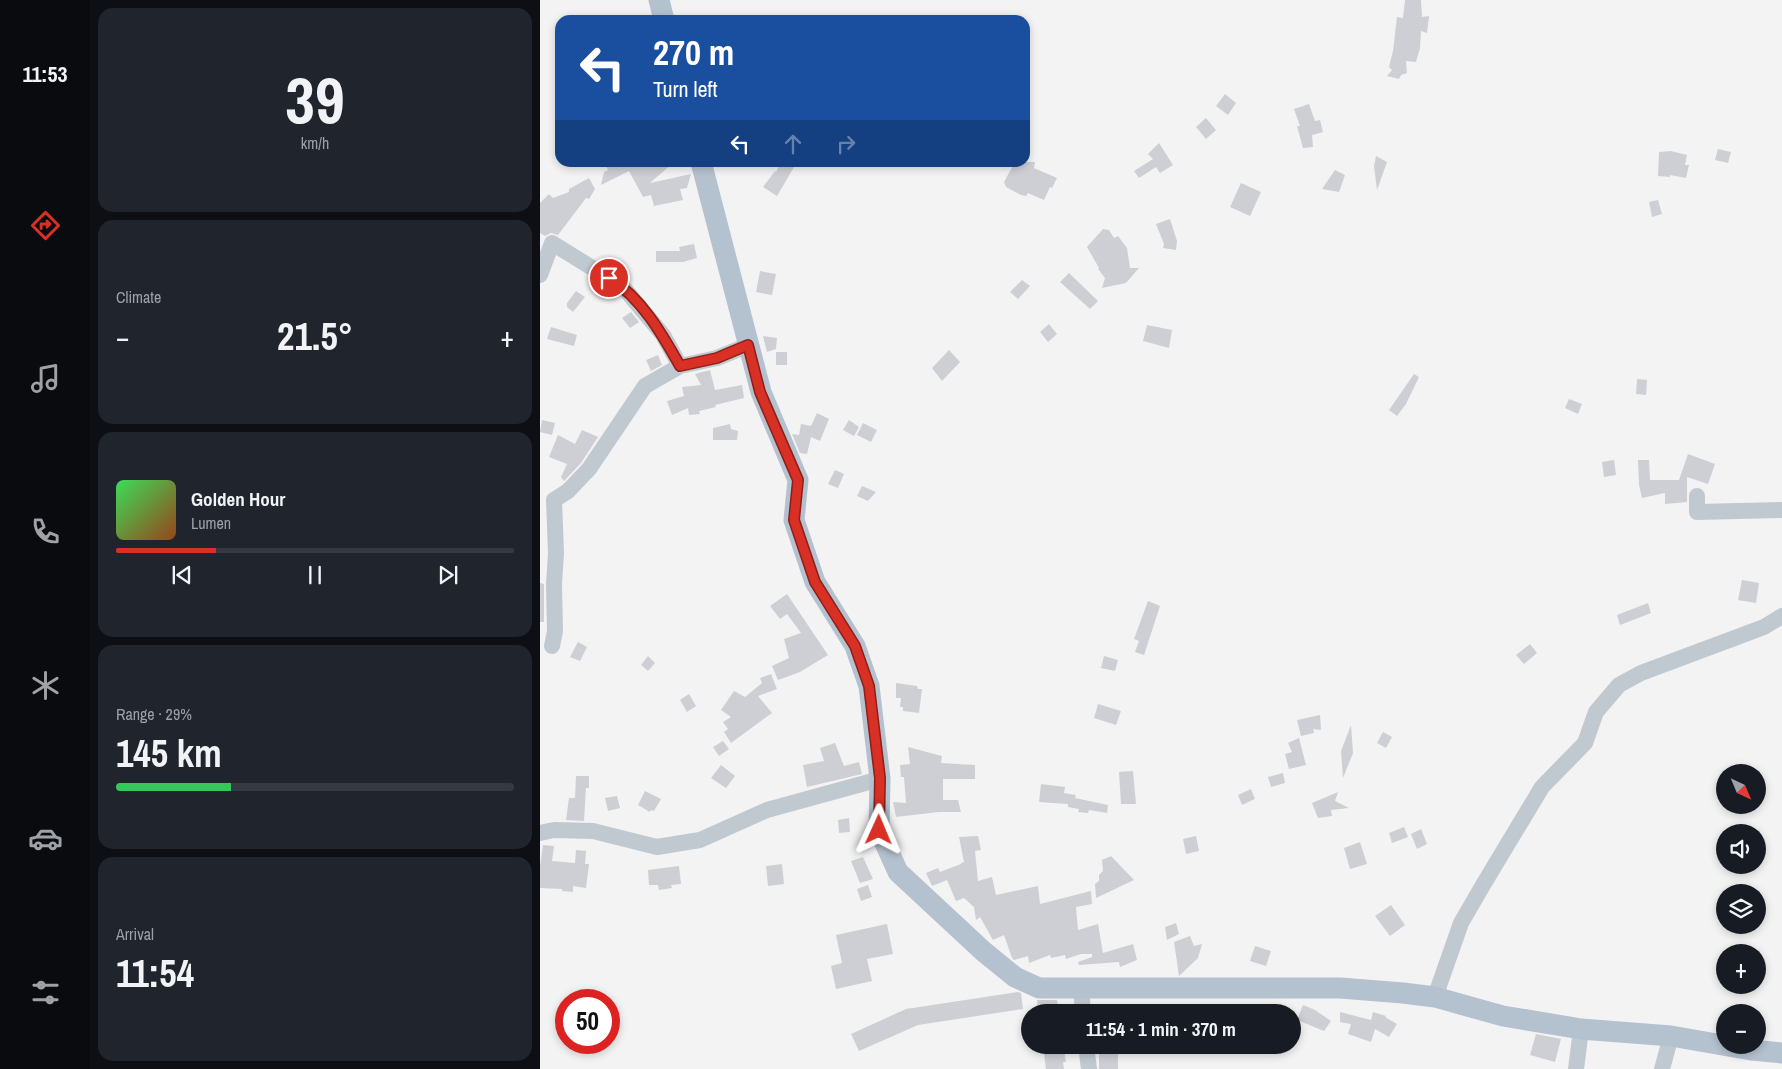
<!DOCTYPE html>
<html lang="en">
<head>
<meta charset="utf-8">
<style>
	body { margin:0; font-family:"Archivo Narrow",sans-serif; background:#20242c; color:#f1f3f6; height:100vh; display:flex; flex-direction:column; font-size:19px; white-space:nowrap }
	* { box-sizing:border-box; margin:0 }
	p { font-size:16px; color:#9ea1a6 }
	.icon { flex:none; width:28px; height:28px; fill:none; stroke:currentColor; stroke-width:2; stroke-linecap:round; stroke-linejoin:round }
	.map { position:relative; flex:1; overflow:hidden }
	.side { display:flex; flex-direction:column; gap:8px; padding:8px; background:#0d0f14; width:450px }
	.side>* { flex:none }
	.guide { position:absolute; left:15px; top:15px; width:475px; height:152px; border-radius:15px; box-shadow:0 2px 8px #0003; background:#1a4fa0; color:#fff; overflow:hidden }
	.needle { width:32px; rotate:136deg }
	.controls { position:absolute; left:1176px; top:764px; display:grid; gap:10px }
	.controls a { display:grid; place-items:center; width:50px; height:50px; border-radius:50%; background:#171b24; box-shadow:0 2px 8px #0003; font-size:25px }
	.speed { position:absolute; left:15px; top:989px; display:flex; gap:10px; font-size:25px; font-weight:700; text-align:center }
	.speed>* { display:grid; place-content:center; width:65px; height:65px; border-radius:50%; background:#171b24; box-shadow:0 2px 8px #0003; line-height:1 }
	.speed .limit { border:8px solid #d22; background:#fff; color:#111 }
	.pin { position:absolute; display:grid; place-items:center; width:42px; height:42px; color:#fff; margin:-21px; border:2px solid #fff; border-radius:50%; box-shadow:0 1px 5px #0007 }
	.me { position:absolute; width:55px; margin:-28px; rotate:1deg; stroke-linejoin:round; filter:drop-shadow(0 0 4px #0008) }
	.turn { display:flex; align-items:center; gap:18px; height:105px; padding:0 15px; font-size:22px }
	.turn .icon { width:65px; height:65px; stroke-width:2.5 }
	.turn b { display:block; font-size:35px; line-height:42px }
	.lanes { display:flex; align-items:center; height:48px; padding:0 15px; background:#0003; justify-content:center; gap:25px; direction:ltr }
	.lanes .off { opacity:.35 }
	.big { font-size:38px; font-weight:700; line-height:1.1 }
	.side .card { flex:1; display:flex; flex-direction:column; justify-content:center; gap:8px; min-width:0; padding:0 18px; border-radius:15px; background:#20242c }
	.side .dial { align-items:center; gap:0 }
	.dial b { font-size:65px; line-height:1 }
	.song { display:flex; align-items:center; gap:15px }
	.cover { width:60px; height:60px; border-radius:8px; background:linear-gradient(135deg,hsl(130 70% 55%),hsl(20 70% 35%)) }
	.played { height:5px; border-radius:2px; background:linear-gradient(90deg,#d93025 25%,#363941 25%) }
	.keys { display:flex; justify-content:space-around; direction:ltr }
	.heat { display:flex; justify-content:space-between; align-items:center; font-size:28px; direction:ltr }
	.charge { height:8px; border-radius:4px; background:linear-gradient(90deg,#34c759 29%,#363941 0) }
	.trip { position:absolute; left:481px; top:1004px; width:280px; height:50px; border-radius:25px; background:#171b24; box-shadow:0 2px 8px #0003; font-weight:700; line-height:50px; text-align:center }
	main { display:flex; flex:1; min-height:0 }
	.dock { display:flex; flex-direction:column; width:90px; justify-content:space-around; align-items:center; background:#090b0e; color:#9ea1a6 }
	.dock .icon { width:35px; height:35px }
	.dock .on { color:#d93025 }
	.dock b { font-size:22px; color:#f1f3f6 }
	.map>svg:first-child { display:block }
</style>
</head>
<body>
<main>
<nav class="dock">
<b>11:53</b>
<svg class="icon on" aria-label="directions" viewBox="0 0 24 24"><path d="M12 3l9 9-9 9-9-9zM9 14v-3h6M13 9l2 2-2 2"/></svg>
<svg class="icon" aria-label="music" viewBox="0 0 24 24"><path d="M9 18V5l10-2v13"/><circle cx="6" cy="18" r="3"/><circle cx="16" cy="16" r="3"/></svg>
<svg class="icon" aria-label="phone" viewBox="0 0 24 24"><path d="M5 4h4l2 5-3 2q2 4 5 5l2-3 5 2v4C11 20 4 13 5 4z"/></svg>
<svg class="icon" aria-label="climate" viewBox="0 0 24 24"><path d="M12 3v18M4 7l16 10M4 17L20 7"/></svg>
<svg class="icon" aria-label="car" viewBox="0 0 24 24"><path d="M5 17H2v-5l4-1 3-4h7l3 4 3 1v5h-3M9 17h6M6 11h13"/><circle cx="7" cy="17" r="2"/><circle cx="17" cy="17" r="2"/></svg>
<svg class="icon" aria-label="filters" viewBox="0 0 24 24"><path d="M4 7h16M4 17h16"/><circle cx="9" cy="7" r="2"/><circle cx="15" cy="17" r="2"/></svg>
</nav>
<section class="side">
<div class="card dial"><b>39</b><p>km/h</p></div>
<div class="card"><p>Climate</p>
<div class="heat"><a>−</a><b class="big">21.5°</b><a>+</a></div>
</div>
<div class="card">
<div class="song"><i class="cover"></i><div><b>Golden Hour</b><p>Lumen</p></div></div>
<div class="played"></div>
<div class="keys"><svg class="icon" aria-label="previous" viewBox="0 0 24 24"><path d="M18 5L8 12l10 7zM5 5v14"/></svg><svg class="icon" aria-label="pause" viewBox="0 0 24 24"><path d="M8 5v14M16 5v14"/></svg><svg class="icon" aria-label="next" viewBox="0 0 24 24"><path d="M6 5l10 7-10 7zM19 5v14"/></svg></div>
</div>
<div class="card"><p>Range · 29%</p><b class="big">145 km</b><div class="charge"></div></div>
<div class="card"><p>Arrival</p><b class="big">11:54</b></div>
</section>
<div class="map">
<svg width="1242" height="1069" viewBox="0 0 1242 1069">
	<rect width="100%" height="100%" fill="#f4f3f3"/>
	<!-- building -->
	<path fill="#cdcfd4" d="M865,0H881L882,17L889,16L887,33L881,31L880,48L876,62L866,61L867,73L861,75L859,79L847,76L852,70L849,67L853,51L857,17L863,18Z
		M685,94L696,103L688,115L676,106Z
		M769,104L775,121L780,120L783,132L772,135L773,147L763,148L757,126H760L754,109Z
		M666,118L676,130L666,139L656,127Z
		M619,143L633,165L620,173L616,167L599,178L594,171L613,159L608,154Z
		M1178,149L1191,152L1188,163L1175,160Z
		M1131,151L1147,155L1145,165H1149L1146,178L1130,175V177L1118,176L1119,152Z
		M836,156L847,162L837,190L834,166Z
		M64,162H134L110,183L151,174L147,188L140,189L143,200L114,206L111,195L103,197L89,171L61,185L64,172L68,170Z
		M241,162H257L237,196L223,187L235,171L236,172Z
		M475,162H495L494,168L517,178L512,188L510,187L504,200L488,193L486,196L481,195L466,187L464,182Z
		M795,170L805,175L799,192L782,189Z
		M49,178L55,189L49,199L46,198L18,235L11,233L5,236L0,233V203L9,194L13,198L29,192V189Z
		M701,183L721,192L710,216L690,207Z
		M1118,200L1122,214L1112,217L1109,202Z
		M630,219L637,241L636,250L623,248L624,244L616,224Z
		M563,229L569,230L574,238L578,236L587,248L590,268H599L586,283L562,288L565,278L558,269L559,268L547,247Z
		M154,244L157,258L143,262H116V251H140L139,247Z
		M220,271L236,274L232,295L216,292Z
		M529,273L558,301L550,309L520,282Z
		M482,280L490,286L478,299L470,292Z
		M36,291L45,297L33,312L27,307V303Z
		M91,312L99,322L90,328L82,318Z
		M509,324L517,334L508,342L500,332Z
		M607,325L632,330L629,348L603,341Z
		M11,327L37,335L34,346L7,339Z
		M223,336L237,338L236,349L227,352Z
		M409,350L420,362L402,381L392,368Z
		M236,352H247V365H236Z
		M118,355L122,365L111,371L106,360Z
		M170,370L175,390L202,385L204,398L175,405L176,407L159,411L160,414L149,415L148,408L132,415L127,401L144,396L142,387L161,385L155,374Z
		M874,374L879,377L866,404L857,416L849,410Z
		M1097,379L1107,380L1106,395L1096,394Z
		M1029,399L1042,404L1038,414L1025,408Z
		M277,413L289,419L280,441L271,437L267,454L260,453L252,434L259,435L261,424L271,426Z
		M2,420L15,423L12,435L0,432Z
		M309,420L319,427L314,436L303,430Z
		M323,423L337,430L331,442L317,435Z
		M190,424L191,429L198,431L197,440H173V428Z
		M42,430L58,437L41,463L24,481L21,477L27,464L9,457L18,435L35,444Z
		M1148,454L1175,464L1168,484L1147,477V502L1125,504V493L1102,498L1099,485L1098,460H1109L1110,480H1139Z
		M1074,460L1076,475L1064,477L1062,462Z
		M295,470L304,474L298,488L288,484Z
		M322,486L336,492L328,501L317,496Z
		M1202,580L1219,583L1216,603L1198,600Z
		M0,583L4,584V622H0Z
		M247,594L288,655L260,672L238,680L232,666L249,658L244,639L261,633L247,614L240,619L230,606Z
		M608,601L620,606L604,655L595,652L599,641L594,639Z
		M1108,603L1111,613L1080,625L1077,615Z
		M38,642L47,647L40,661L30,657Z
		M990,644L997,653L984,664L976,655Z
		M108,656L115,663L108,671L101,665Z
		M564,656L578,660L575,671L561,668Z
		M231,674L237,689L218,696L232,713L191,743L184,732L188,729L183,722L191,717L181,710L194,691L205,697L222,683L220,678Z
		M356,683L377,686L378,689H382L379,713L363,711V707H360L361,698H356Z
		M149,694L156,706L147,712L140,700Z
		M558,704L581,711L576,725L554,718Z
		M780,715L781,730L773,729L774,733L761,736L757,720Z
		M811,725L813,753L803,778L801,751Z
		M843,732L852,737L846,748L837,743Z
		M759,738L766,765L749,769L745,754L752,752L748,743Z
		M183,741L189,749L179,756L173,747Z
		M295,743L304,766L319,762L322,774L267,787L263,765L284,761L280,748Z
		M368,747L402,756L401,763L435,765V779H403V800H418L421,812H399L356,817L353,802L366,803L364,777H361L360,765L370,764Z
		M181,765L195,776L186,788L171,778Z
		M593,771L596,804H581L579,772Z
		M743,773L745,783L731,787L728,777Z
		M36,776H49V788H46L44,821L26,820L29,798H35Z
		M501,784L525,787L524,793L536,795L535,798L568,805L567,813L549,810L548,813L538,812L539,809L528,807V804L499,802Z
		M711,789L715,799L702,805L698,795Z
		M105,791L121,799L114,811L111,810L110,812L98,805Z
		M798,792L795,801L809,808L791,810L792,816L778,818L772,803Z
		M77,796L80,808L68,811L65,798Z
		M309,818L310,832L299,833L298,820Z
		M864,827L868,837L852,843L849,833Z
		M881,829L887,844L877,849L871,834Z
		M438,836L441,850L435,851L438,881L452,877L456,895L498,886L500,904L551,891L552,904L536,907L538,930L558,924L563,953L593,944L597,960L580,967L579,962L539,965L538,962L552,957V954H541L526,959L525,955L511,958L510,955L489,963L488,956L474,960L472,958L464,935L453,940L440,917L436,920L434,907L424,898L416,901L407,880L392,886L386,873L398,868L400,872L421,864V863L424,862L419,837Z
		M656,836L659,851L646,854L643,839Z
		M820,842L827,864L810,869L804,848Z
		M3,845L14,846L12,861L35,863L36,850L46,851L45,864H49L46,888L33,886V892L22,891V889L0,888V866Z
		M571,856L594,880L556,898L555,884L559,881V875L563,871L562,860Z
		M323,857L333,879L320,883L311,861Z
		M242,864L244,884L228,886L226,866Z
		M139,866L141,884L131,885L132,888L119,890L118,885H109L108,870Z
		M328,885L332,897L321,901L317,889Z
		M851,905L865,925L850,936L835,916Z
		M636,923L639,934L627,940L625,927Z
		M347,924L353,954L327,959L332,981L296,989L291,966L302,963L296,935Z
		M650,936L654,946L662,944L658,958L639,976L634,942Z
		M715,946L731,951L726,966L710,961Z
		M478,992L481,993L483,1009L378,1025L319,1051L311,1034L366,1009Z
		M497,1000H517L519,1012H498Z
		M763,1005L775,1010L791,1021L784,1031L757,1020Z
		M800,1012L831,1020L833,1012L846,1016L845,1017L857,1024L849,1037L835,1029L831,1042L808,1034L811,1024L800,1022Z
		M996,1034L1021,1039L1015,1062L990,1055Z
		M503,1045H523L526,1062H523L524,1069H506Z
		M559,1052L578,1053V1069H559Z"/>
	<g fill="none" stroke-linecap="round" stroke-linejoin="round">
		<!-- minor -->
		<path stroke="#c1c9d0" stroke-width="16" d="M0,275L12,243L83,287L123,335L140,366
			M1157,496V512L1242,510
			M12,646L15,631L14,584L16,553L14,500L28,491L49,469L105,386L140,366L177,358L209,345
			M0,833L14,830L53,831L117,847L160,840L227,810L340,779
			M541,987L543,1012
			M895,997L921,923L943,885L1002,787L1045,743L1056,712L1079,685L1101,673L1224,627L1242,616
			M546,1045L549,1069
			M1036,1069L1041,1029
			M1122,1069L1131,1036"/>
		<!-- major -->
		<path stroke="#b4c1cf" stroke-width="21" d="M119,0L124,20
			M161,162L221,392L258,480L254,520L275,582L315,646L329,686L340,779L339,830L358,872L443,951L475,977L499,988H800L863,993L895,997L963,1016L1041,1029L1131,1036L1211,1050L1242,1053"/>
	</g>
	<g fill="none" stroke-linecap="round" stroke-linejoin="round">
		<!-- route casing -->
		<g stroke="#8d1f18" stroke-width="12">
			<path id="route" d="M69,278C101,297 122,334 140,366L177,358L208,345L220,392L258,480L254,520L275,582L315,646L329,686L340,778L339,830"/>
		</g>
		<!-- route -->
		<use href="#route" stroke="#d93025" stroke-width="9"/>
	</g>
</svg>
<div class="controls">
<a><svg class="needle" viewBox="-14 -14 28 28"><path d="M0-13l5 13h-10z" fill="#e53935"/><path d="M0 13l5-13h-10z" fill="#9ea1a6"/></svg></a>
<a><svg class="icon" aria-label="sound" viewBox="0 0 24 24"><path d="M4 9h4l5-4v14l-5-4H4zM17 9q2 3 0 6"/></svg></a>
<a><svg class="icon" aria-label="layers" viewBox="0 0 24 24"><path d="M12 4l9 5-9 5-9-5zM3 14l9 5 9-5"/></svg></a>
<a>+</a>
<a>−</a>
</div>
<div class="speed"><div class="limit">50</div></div>
<div class="pin" style="left:69px;top:278px;background:#d93025"><svg class="icon" aria-label="arrive" viewBox="0 0 24 24"><path d="M6 21V4h12l-3 4 3 4H6"/></svg></div>
<svg class="me" style="left:339px;top:830px" viewBox="-20 -20 40 40"><path d="M0-17L14 15 0 8-14 15z" fill="#d93025" stroke="#fff" stroke-width="4"/></svg>
<div class="trip">11:54 · 1 min · 370 m</div>
<div class="guide">
<div class="turn"><svg class="icon" aria-label="left" viewBox="0 0 24 24"><path d="M17 20v-9H6M10 6l-5 5 5 5"/></svg><div><b>270 m</b>Turn left</div></div>
<div class="lanes"><svg class="icon" aria-label="left" viewBox="0 0 24 24"><path d="M17 20v-9H6M10 6l-5 5 5 5"/></svg><svg class="icon off" aria-label="ahead" viewBox="0 0 24 24"><path d="M12 20V5M6 11l6-6 6 6"/></svg><svg class="icon off" aria-label="right" viewBox="0 0 24 24"><path d="M7 20v-9h11M14 6l5 5-5 5"/></svg></div>
</div>
</div>
</main>
</body>
</html>
